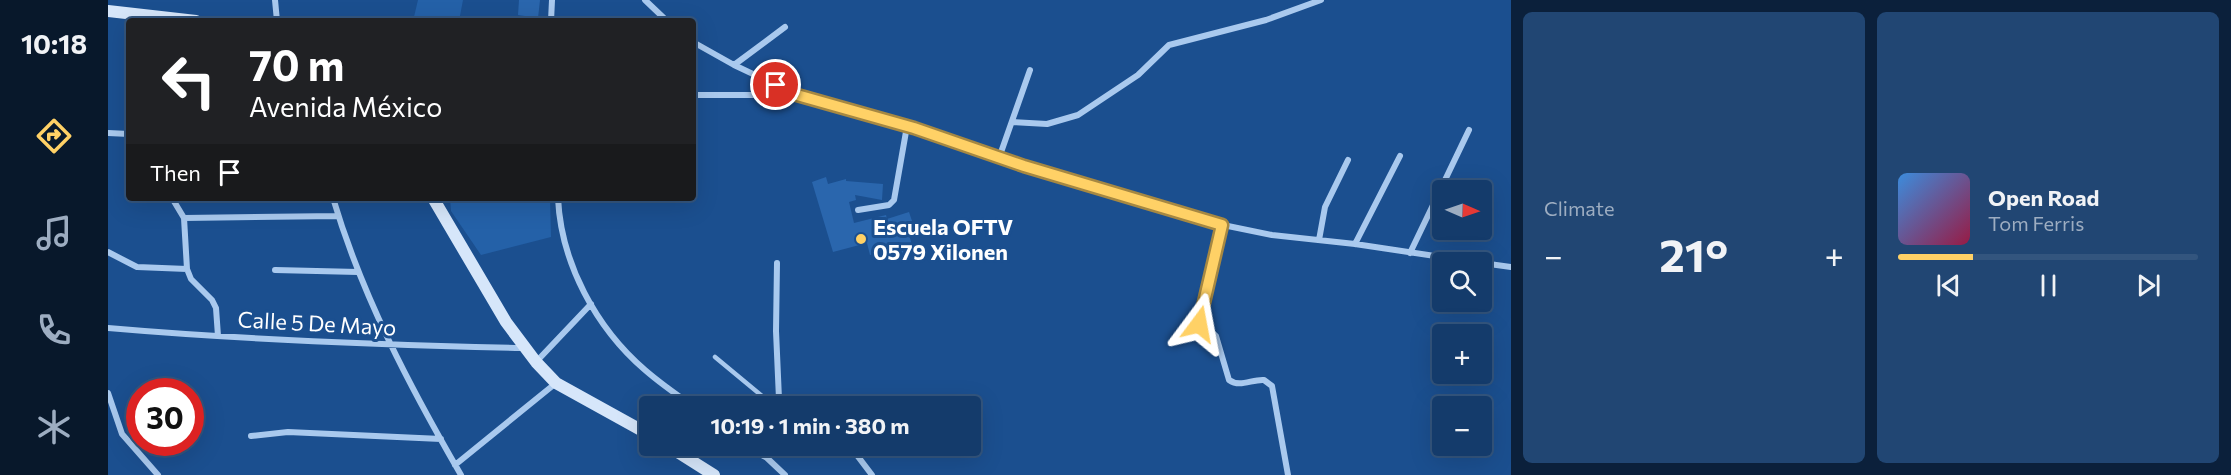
<!DOCTYPE html>
<html lang="en">
<head>
<meta charset="utf-8">
<style>
	body { margin:0; font-family:Commissioner,sans-serif; background:#214673; color:#f1f3f6; height:100vh; display:flex; flex-direction:column; font-size:22px; white-space:nowrap }
	* { box-sizing:border-box; margin:0 }
	p { font-size:20px; color:#9dadc1 }
	.icon { flex:none; width:33px; height:33px; fill:none; stroke:currentColor; stroke-width:2; stroke-linecap:round; stroke-linejoin:round }
	.map { position:relative; flex:1; overflow:hidden }
	.panel { display:flex; flex-direction:column; gap:12px; padding:12px; background:#0b203b; width:720px }
	.panel>* { flex:none }
	.hud { position:absolute; left:18px; top:18px; width:570px; height:183px; border-radius:6px; box-shadow:0 6px 24px #0002,0 0 0 2px #33557e; background:#202124; color:#fff; overflow:hidden }
	.needle { width:39px; rotate:92deg }
	.tools { position:absolute; left:1324px; top:180px; display:grid; gap:12px }
	.tools a { display:grid; place-items:center; width:60px; height:60px; border-radius:6px; background:#143b6b; box-shadow:0 6px 24px #0002,0 0 0 2px #33557e; font-size:30px }
	.speed { position:absolute; left:18px; top:378px; display:flex; gap:12px; font-size:30px; font-weight:700; text-align:center }
	.speed>* { display:grid; place-content:center; width:78px; height:78px; border-radius:50%; background:#143b6b; box-shadow:0 6px 24px #0002,0 0 0 2px #33557e; line-height:1 }
	.speed .limit { border:9px solid #d22; background:#fff; color:#111 }
	.pin { position:absolute; display:grid; place-items:center; width:51px; height:51px; color:#fff; margin:-26px; border:3px solid #fff; border-radius:50%; box-shadow:0 2px 6px #0007 }
	.me { position:absolute; width:66px; margin:-33px; rotate:13deg; stroke-linejoin:round; filter:drop-shadow(0 0 4px #0008) }
	.turn { display:flex; align-items:center; gap:21px; height:126px; padding:0 24px; font-size:27px }
	.turn .icon { width:78px; height:78px; stroke-width:2.5 }
	.turn b { display:block; font-size:42px; line-height:51px }
	.then { display:flex; align-items:center; height:57px; padding:0 24px; background:#0003; gap:12px; font-size:22px }
	.big { font-size:45px; font-weight:700; line-height:1.1 }
	.panel .widget { flex:1; display:flex; flex-direction:column; justify-content:center; gap:9px; min-width:0; padding:0 21px; border-radius:9px; background:#214673 }
	.song { display:flex; align-items:center; gap:18px }
	.cover { width:72px; height:72px; border-radius:9px; background:linear-gradient(135deg,hsl(210 70% 55%),hsl(340 70% 35%)) }
	.played { height:6px; border-radius:3px; background:linear-gradient(90deg,#ffd166 25%,#33557e 25%) }
	.keys { display:flex; justify-content:space-around; direction:ltr }
	.heat { display:flex; justify-content:space-between; align-items:center; font-size:33px; direction:ltr }
	.panel .tiles { flex:1; display:grid; gap:12px; grid-template-columns:repeat(2,1fr) }
	.trip { position:absolute; left:531px; top:396px; width:342px; height:60px; border-radius:6px; background:#143b6b; box-shadow:0 6px 24px #0002,0 0 0 2px #33557e; font-weight:700; line-height:60px; text-align:center }
	main { display:flex; flex:1; min-height:0 }
	.tabs { display:flex; flex-direction:column; width:108px; justify-content:space-around; align-items:center; background:#08182b; color:#9dadc1 }
	.tabs .icon { width:42px; height:42px }
	.tabs .selected { color:#ffd166 }
	.tabs b { font-size:27px; color:#f1f3f6 }
	.map>svg:first-child { display:block }
</style>
</head>
<body>
<main>
<nav class="tabs">
<b>10:18</b>
<svg class="icon selected" aria-label="directions" viewBox="0 0 24 24"><path d="M12 3l9 9-9 9-9-9zM9 14v-3h6M13 9l2 2-2 2"/></svg>
<svg class="icon" aria-label="music" viewBox="0 0 24 24"><path d="M9 18V5l10-2v13"/><circle cx="6" cy="18" r="3"/><circle cx="16" cy="16" r="3"/></svg>
<svg class="icon" aria-label="phone" viewBox="0 0 24 24"><path d="M5 4h4l2 5-3 2q2 4 5 5l2-3 5 2v4C11 20 4 13 5 4z"/></svg>
<svg class="icon" aria-label="climate" viewBox="0 0 24 24"><path d="M12 3v18M4 7l16 10M4 17L20 7"/></svg>
</nav>
<div class="map">
<svg width="1403" height="475" viewBox="0 0 1403 475">
	<rect width="100%" height="100%" fill="#1b4f8f"/>
	<!-- green -->
	<path fill="#2461a8" d="M310,0H355L351,21H305Z
		M342,198H442L443,237L373,255L343,211Z"/>
	<!-- building -->
	<path fill="#2a66ad" d="M411,0H432L430,18L410,15Z
		M718,177L720,184L738,179V181L775,184L774,200L747,195L748,200L741,202L746,223L778,215L779,219L801,212L804,221L798,223L806,253L792,257L789,248L762,255L759,243L725,252L704,182Z"/>
	<g fill="none" stroke-linecap="round" stroke-linejoin="round">
		<!-- lane -->
		<path stroke="#a9c9ee" stroke-width="4.5" d="M607,357L666,406"/>
		<!-- street -->
		<path stroke="#a9c9ee" stroke-width="6" d="M167,0L169,21
			M537,0L559,21
			M443,21L444,0
			M585,42L626,65L689,95L799,126L916,167L1115,225L1164,235L1247,244L1367,262
			M626,65L677,27
			M585,95H686
			M904,122L939,124L970,115L1030,75L1061,45L1158,20L1213,0
			M0,133L21,134
			M891,158L922,70
			M64,198L76,218L79,269L83,279L104,300L108,308L110,336
			M225,198C254,296 302,387 353,475
			M450,198C453,263 488,328 537,370C552,383 569,395 585,406
			M750,210L781,205L786,200L799,126
			M76,218L230,216
			M1115,225L1091,329L1095,334H1106L1108,336L1121,380C1132,388 1144,379 1156,380L1164,386L1180,475
			M1211,240L1217,207L1240,160
			M1247,244L1292,156
			M0,252L29,267L79,269
			M1302,253L1361,130
			M669,263L668,331L671,399
			M1374,263L1403,267
			M167,270L250,272
			M0,328C138,340 277,345 415,348
			M428,362L483,304
			M0,393L14,434L50,475
			M667,406L671,399C680,398 685,402 691,406
			M143,436L180,432L333,439
			M638,446L659,458L677,475
			M742,446L764,475
			M347,465L448,383"/>
		<!-- secondary -->
		<path stroke="#d6e6fa" stroke-width="12" d="M0,11L88,21
			M325,198L398,322L428,362L448,383L542,435
			M560,446L606,475"/>
	</g>
	<g fill="none" stroke-linecap="round" stroke-linejoin="round">
		<!-- route casing -->
		<g stroke="#a68842" stroke-width="15">
			<path id="route" d="M668,85L689,95L806,128L916,166L1114,225L1091,324"/>
		</g>
		<!-- route -->
		<use href="#route" stroke="#ffd166" stroke-width="10"/>
	</g>
	<!-- markers -->
	<circle fill="#ffd166" stroke="#1b4f8f" stroke-width="2" cx="753" cy="239" r="6"/>
	<g text-anchor="middle" dominant-baseline="central" stroke-width="6" stroke-linejoin="round" paint-order="stroke">
		<!-- poi labels -->
		<g font-size="22" font-weight="bold" fill="#fff" stroke="#1b4f8f" text-anchor="start">
			<text x="765" y="226">Escuela OFTV<tspan x="765" dy="25">0579 Xilonen</tspan></text>
		</g>
		<!-- street labels -->
		<g font-size="22" fill="#fff" stroke="#1b4f8f">
			<text transform="translate(209 323) rotate(3)">Calle 5 De Mayo</text>
		</g>
	</g>
</svg>
<div class="tools">
<a><svg class="needle" viewBox="-14 -14 28 28"><path d="M0-13l5 13h-10z" fill="#e53935"/><path d="M0 13l5-13h-10z" fill="#9dadc1"/></svg></a>
<a><svg class="icon" aria-label="search" viewBox="0 0 24 24"><circle cx="10" cy="10" r="6"/><path d="M15 15l6 6"/></svg></a>
<a>+</a>
<a>−</a>
</div>
<div class="speed"><div class="limit">30</div></div>
<div class="pin" style="left:668px;top:85px;background:#d93025"><svg class="icon" aria-label="arrive" viewBox="0 0 24 24"><path d="M6 21V4h12l-3 4 3 4H6"/></svg></div>
<svg class="me" style="left:1091px;top:324px" viewBox="-20 -20 40 40"><path d="M0-17L14 15 0 8-14 15z" fill="#ffd166" stroke="#fff" stroke-width="4"/></svg>
<div class="trip">10:19 · 1 min · 380 m</div>
<div class="hud">
<div class="turn"><svg class="icon" aria-label="left" viewBox="0 0 24 24"><path d="M17 20v-9H6M10 6l-5 5 5 5"/></svg><div><b>70 m</b>Avenida México</div></div>
<div class="then">Then<svg class="icon" aria-label="arrive" viewBox="0 0 24 24"><path d="M6 21V4h12l-3 4 3 4H6"/></svg></div>
</div>
</div>
<section class="panel">
<div class="tiles">
<div class="widget"><p>Climate</p>
<div class="heat"><a>−</a><b class="big">21°</b><a>+</a></div>
</div>
<div class="widget">
<div class="song"><i class="cover"></i><div><b>Open Road</b><p>Tom Ferris</p></div></div>
<div class="played"></div>
<div class="keys"><svg class="icon" aria-label="previous" viewBox="0 0 24 24"><path d="M18 5L8 12l10 7zM5 5v14"/></svg><svg class="icon" aria-label="pause" viewBox="0 0 24 24"><path d="M8 5v14M16 5v14"/></svg><svg class="icon" aria-label="next" viewBox="0 0 24 24"><path d="M6 5l10 7-10 7zM19 5v14"/></svg></div>
</div>
</div>
</section>
</main>
</body>
</html>
